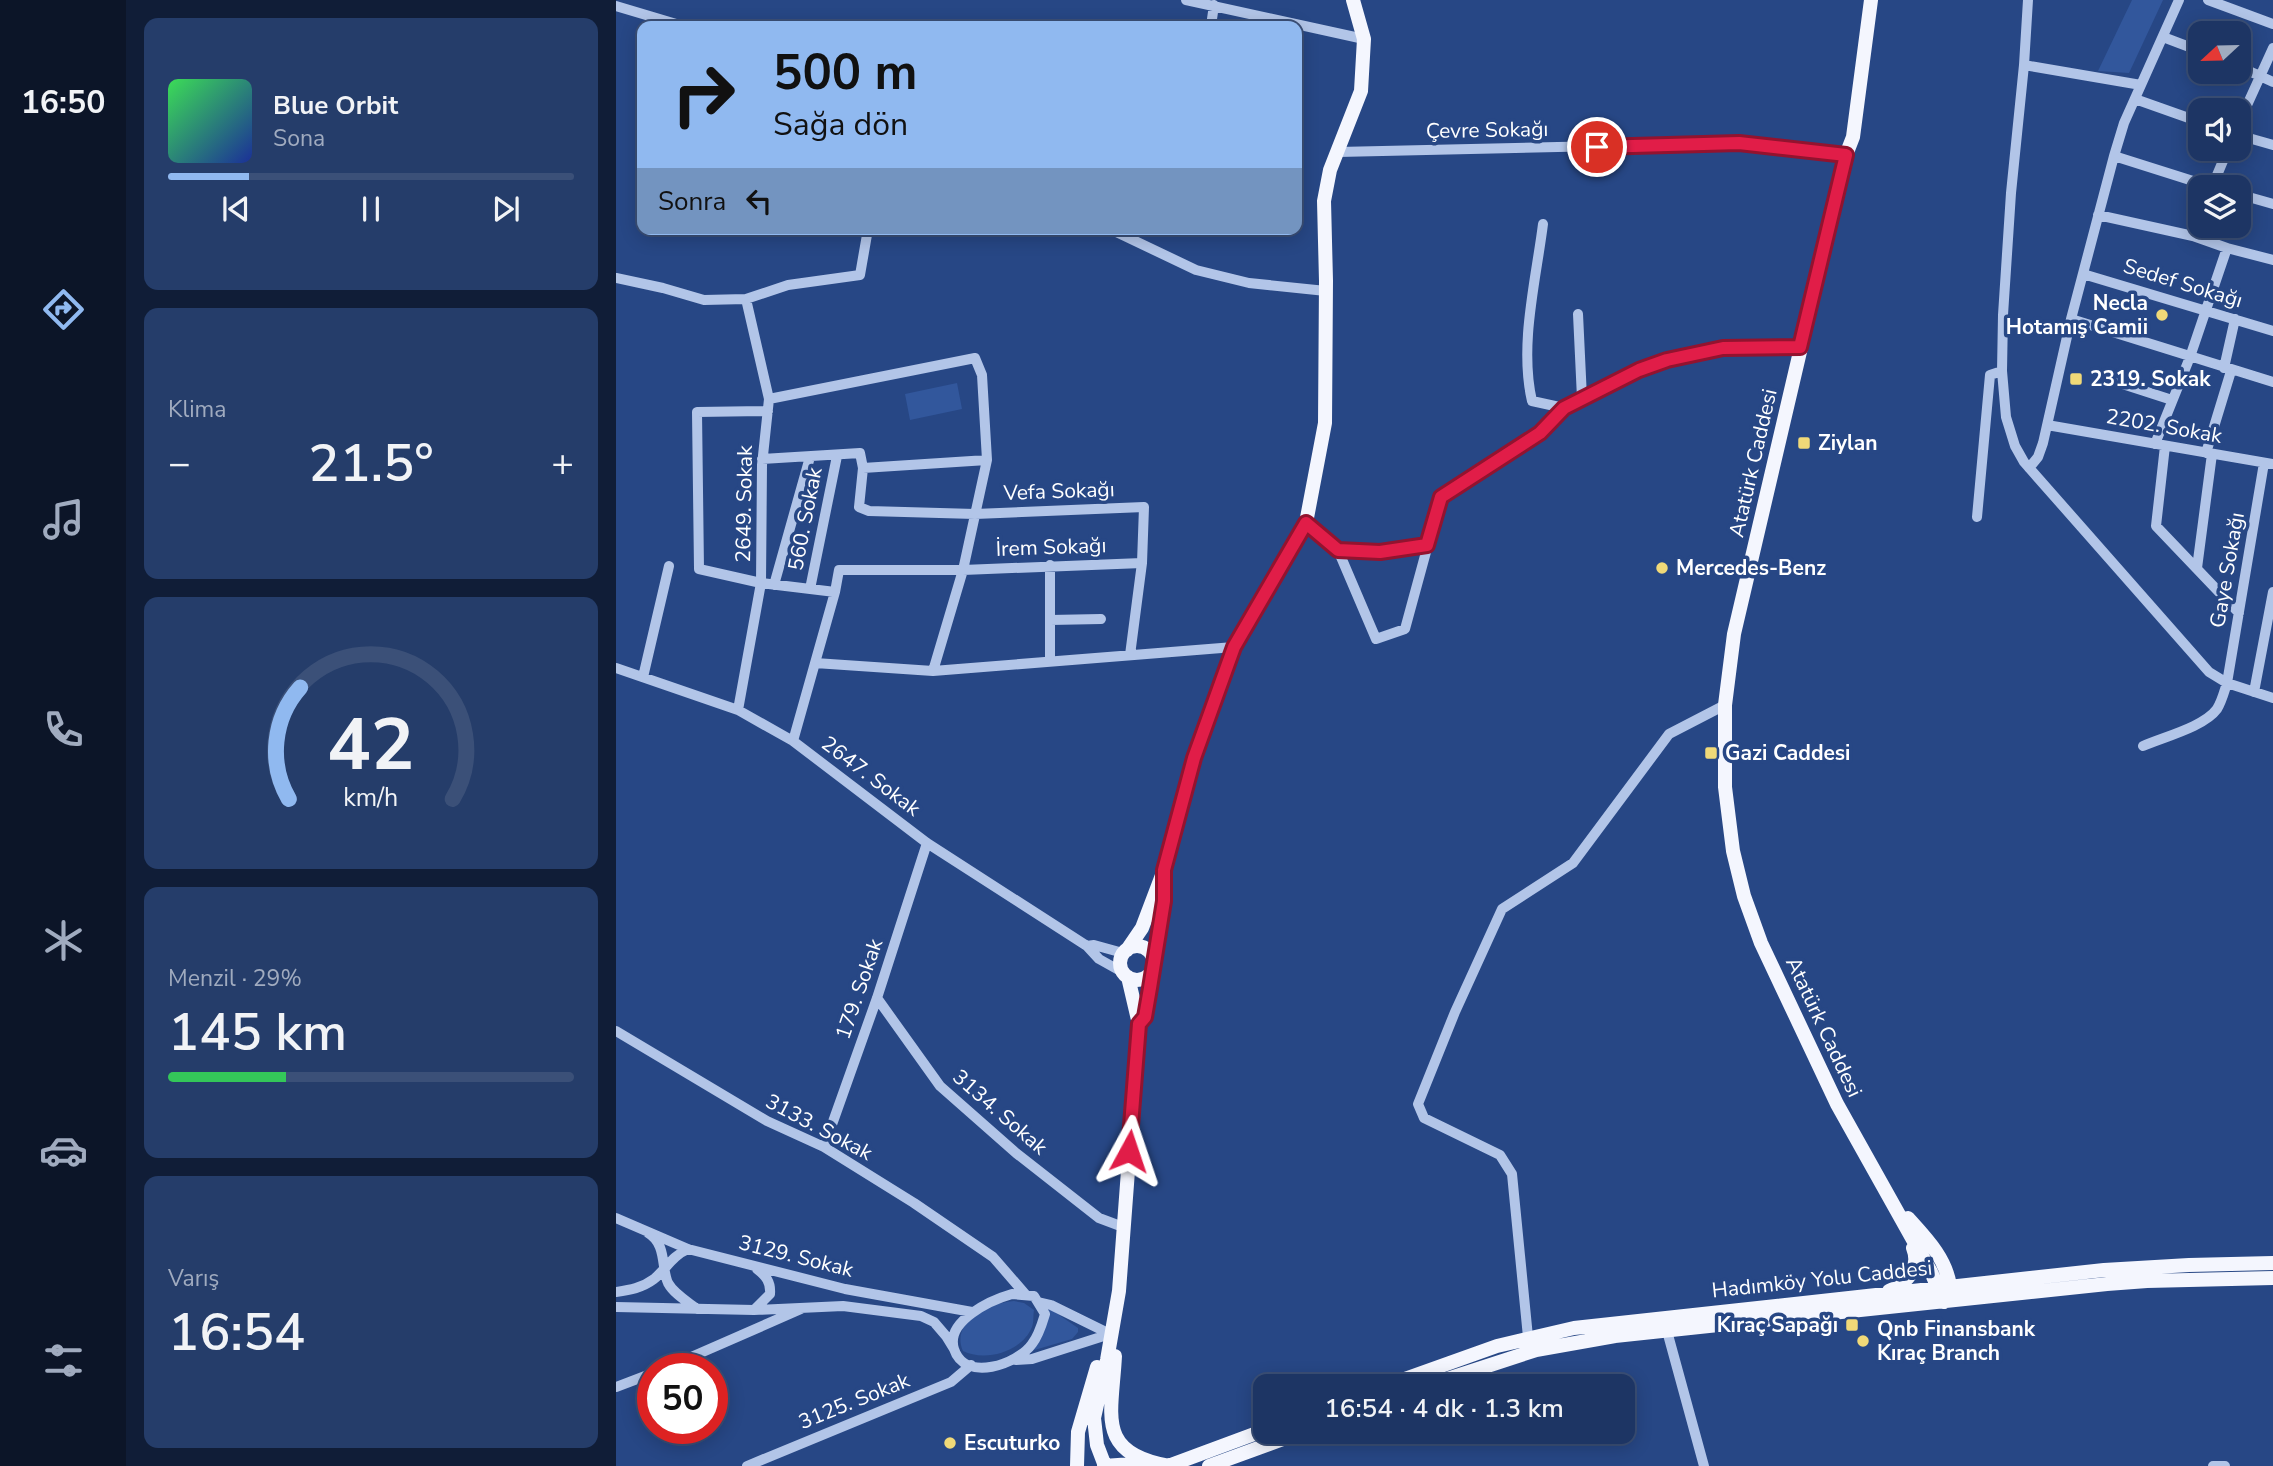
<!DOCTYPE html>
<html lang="tr">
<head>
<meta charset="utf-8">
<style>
	body { margin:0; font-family:"Nunito Sans",sans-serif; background:#253d6a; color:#f1f3f6; height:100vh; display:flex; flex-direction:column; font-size:26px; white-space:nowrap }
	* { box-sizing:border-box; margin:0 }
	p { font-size:23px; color:#a0abbf }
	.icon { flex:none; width:38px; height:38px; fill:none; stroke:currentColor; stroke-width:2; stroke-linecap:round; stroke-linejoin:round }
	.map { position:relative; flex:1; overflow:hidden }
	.sheet { display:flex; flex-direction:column; gap:18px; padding:18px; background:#101d37; width:490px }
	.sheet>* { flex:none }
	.banner { position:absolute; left:21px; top:21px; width:665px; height:214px; border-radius:14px; box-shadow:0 4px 18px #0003,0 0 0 2px #3b5078; background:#90b9f0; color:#111; overflow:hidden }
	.needle { width:46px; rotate:248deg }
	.buttons { position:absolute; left:1572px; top:21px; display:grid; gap:14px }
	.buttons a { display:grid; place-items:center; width:63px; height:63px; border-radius:14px; background:#1d3564; box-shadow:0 4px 18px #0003,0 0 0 2px #3b5078; font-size:35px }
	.speed { position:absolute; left:21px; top:1353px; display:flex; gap:14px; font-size:35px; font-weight:700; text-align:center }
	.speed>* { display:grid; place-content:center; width:91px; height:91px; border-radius:50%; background:#1d3564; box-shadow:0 4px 18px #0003,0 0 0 2px #3b5078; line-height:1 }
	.speed .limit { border:10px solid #d22; background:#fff; color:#111 }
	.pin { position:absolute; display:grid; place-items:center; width:60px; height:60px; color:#fff; margin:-30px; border:4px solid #fff; border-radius:50%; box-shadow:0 2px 7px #0007 }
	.me { position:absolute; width:77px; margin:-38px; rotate:5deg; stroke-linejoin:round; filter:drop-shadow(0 0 5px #0008) }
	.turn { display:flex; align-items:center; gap:24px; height:147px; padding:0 21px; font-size:32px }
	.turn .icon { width:91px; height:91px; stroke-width:2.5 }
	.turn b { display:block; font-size:49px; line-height:60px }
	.then { display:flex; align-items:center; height:66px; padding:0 21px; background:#0003; gap:14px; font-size:26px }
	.big { font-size:52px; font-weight:600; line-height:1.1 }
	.sheet .card { flex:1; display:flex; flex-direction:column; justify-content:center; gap:10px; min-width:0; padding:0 24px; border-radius:14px; background:#253d6a }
	.sheet .dial { align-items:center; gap:0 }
	.dial svg { height:182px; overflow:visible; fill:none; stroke:#3b5078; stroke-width:7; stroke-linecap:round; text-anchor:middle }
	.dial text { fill:#f1f3f6; stroke:none }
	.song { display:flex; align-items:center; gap:21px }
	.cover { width:84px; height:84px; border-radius:10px; background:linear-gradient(135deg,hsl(130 70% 55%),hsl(230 70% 35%)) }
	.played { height:7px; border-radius:4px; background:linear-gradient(90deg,#90b9f0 20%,#3b5078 20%) }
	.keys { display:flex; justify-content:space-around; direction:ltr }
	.heat { display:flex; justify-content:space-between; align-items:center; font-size:38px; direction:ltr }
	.charge { height:10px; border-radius:5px; background:linear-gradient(90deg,#34c759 29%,#3b5078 0) }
	.trip { position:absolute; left:637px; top:1374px; width:382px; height:70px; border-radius:14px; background:#1d3564; box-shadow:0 4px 18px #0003,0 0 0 2px #3b5078; font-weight:600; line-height:70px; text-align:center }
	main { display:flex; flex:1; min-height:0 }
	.dock { display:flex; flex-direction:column; width:126px; justify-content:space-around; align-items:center; background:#0c1528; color:#a0abbf }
	.dock .icon { width:49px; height:49px }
	.dock .on { color:#90b9f0 }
	.dock b { font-size:32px; color:#f1f3f6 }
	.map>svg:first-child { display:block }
</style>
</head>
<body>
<main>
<nav class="dock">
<b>16:50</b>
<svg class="icon on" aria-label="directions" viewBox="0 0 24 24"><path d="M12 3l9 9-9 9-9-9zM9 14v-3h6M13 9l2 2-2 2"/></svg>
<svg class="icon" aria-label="music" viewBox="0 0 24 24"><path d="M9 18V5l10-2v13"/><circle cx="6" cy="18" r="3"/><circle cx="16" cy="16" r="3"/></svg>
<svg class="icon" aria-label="phone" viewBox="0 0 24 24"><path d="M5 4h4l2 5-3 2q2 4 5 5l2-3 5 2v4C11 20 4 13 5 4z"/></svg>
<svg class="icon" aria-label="climate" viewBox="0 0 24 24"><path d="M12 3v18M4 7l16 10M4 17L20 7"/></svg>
<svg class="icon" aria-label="car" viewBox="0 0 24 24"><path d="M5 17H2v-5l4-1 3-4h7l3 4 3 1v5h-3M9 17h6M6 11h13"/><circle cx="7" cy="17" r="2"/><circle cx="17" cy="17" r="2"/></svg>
<svg class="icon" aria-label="filters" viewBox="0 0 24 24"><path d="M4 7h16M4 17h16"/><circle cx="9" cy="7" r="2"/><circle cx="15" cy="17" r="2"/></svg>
</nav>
<section class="sheet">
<div class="card">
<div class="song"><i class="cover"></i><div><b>Blue Orbit</b><p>Sona</p></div></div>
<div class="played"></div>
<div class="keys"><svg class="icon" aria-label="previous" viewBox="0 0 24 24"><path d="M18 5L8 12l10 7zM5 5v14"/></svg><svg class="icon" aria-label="pause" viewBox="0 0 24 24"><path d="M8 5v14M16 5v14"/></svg><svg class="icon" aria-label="next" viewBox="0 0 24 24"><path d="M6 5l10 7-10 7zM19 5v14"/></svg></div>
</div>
<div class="card"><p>Klima</p>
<div class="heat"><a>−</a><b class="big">21.5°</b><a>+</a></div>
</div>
<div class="card dial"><svg viewBox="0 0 100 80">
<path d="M14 69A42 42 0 1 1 86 69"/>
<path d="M14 69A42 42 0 0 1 19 20" stroke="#90b9f0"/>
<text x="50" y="56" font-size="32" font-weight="700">42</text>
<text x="50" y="72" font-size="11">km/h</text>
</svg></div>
<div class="card"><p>Menzil · 29%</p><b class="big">145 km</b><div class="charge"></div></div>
<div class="card"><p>Varış</p><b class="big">16:54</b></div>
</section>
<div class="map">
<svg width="1657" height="1466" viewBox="0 0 1657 1466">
	<rect width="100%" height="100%" fill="#274785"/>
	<!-- green -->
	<path fill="#32579c" d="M1516,0H1547L1513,73L1482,71Z
		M341,383L346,409L294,420L289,394Z
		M398,1301L408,1303L418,1310C417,1315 418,1322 416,1327C406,1352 369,1362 347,1351C334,1322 373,1303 398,1301Z
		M433,1308L462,1328V1332L456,1339L415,1351L432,1317Z"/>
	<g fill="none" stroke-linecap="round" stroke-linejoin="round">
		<!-- minor -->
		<path stroke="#b2c5e8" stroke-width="10" d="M570,0L748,39
			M1412,0L1408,65L1395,193L1387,315L1386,371L1390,417L1399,446L1408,462L1593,672L1611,683L1657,698
			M1592,0L1657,24
			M0,6L67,26
			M595,26L598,5
			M1547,37L1584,51
			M1408,65L1525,85
			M1622,66L1657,82
			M1519,99L1584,122
			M1622,125L1657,48
			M1622,135L1657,145
			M722,152L1123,143L1230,155
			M1498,156L1596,187
			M1596,187L1612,149
			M1622,194L1657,204
			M1482,215L1577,236L1611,248L1574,357L1539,444
			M927,224C920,280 903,345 916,401L948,408
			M494,229L580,270L633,283L710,291
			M1577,236L1584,218
			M1611,248L1657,260
			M1467,274L1657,331
			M0,278L47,288L88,300L130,299L172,285L244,275L252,229
			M962,314L966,398
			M1455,319L1657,382
			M1608,368L1619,319
			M1491,379L1556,400
			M153,399L359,358L366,375L371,460L347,570L317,671
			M152,411L81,412L83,569L145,583L219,592L177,741
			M1431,425L1657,464
			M1549,446L1540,526L1623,613
			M1590,453L1615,371
			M146,459L244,453L247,468
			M371,460L247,468L243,507L253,511L359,514L528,507L526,563L514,655
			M1413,468L1422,457L1427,443L1455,319L1498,156L1508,123L1563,0
			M1361,517L1374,375L1386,371
			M690,523L722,550L760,639L789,629L825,497L924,433L948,408L1023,370L1051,360L1106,348L1184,347
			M722,550L764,552L811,545
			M434,565V661
			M1581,568L1596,454
			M158,585L194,457
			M194,589L221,456
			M219,592L223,570H347L526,563
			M434,620L485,619
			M199,663L317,671L618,647
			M0,668L122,710L177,741L311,843L471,946L483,959L508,973
			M27,677L53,566
			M1638,692L1657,592
			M122,710L145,583L146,465L153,399L130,299
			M1527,746C1547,737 1588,727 1601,709C1606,701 1608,692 1611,683L1648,463
			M471,946L478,945L507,953
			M261,998L324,1086L400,1153L483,1218L507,1227
			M0,1031L151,1121L208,1147L298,1203L377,1257L410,1295
			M208,1147L261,998L311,843
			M0,1218L72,1249L229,1289L356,1312
			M32,1233C51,1244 45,1268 52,1283C58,1294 72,1302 81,1309
			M0,1292C14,1290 26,1288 38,1279C51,1268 56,1256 72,1249
			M396,1294L418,1296L429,1314C426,1324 423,1335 416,1344C402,1364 349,1383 338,1349C329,1321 375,1300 396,1294Z
			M422,1302L435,1305L494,1334
			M0,1307L138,1310L227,1306L305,1316L318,1322L330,1336L338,1349
			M138,1310L154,1294C155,1282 150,1276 141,1269
			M1051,1331L1088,1466
			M912,1337L896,1174L884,1155L808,1118L802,1104L839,1012L886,909L957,863L1053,734L1109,705
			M400,1360L416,1359L494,1334
			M50,1368L185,1309
			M0,1387L37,1373
			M131,1466L335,1382L355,1365
			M1597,1466H1609"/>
		<!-- major -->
		<path stroke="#f4f6fe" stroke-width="14" d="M1255,0L1237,137L1230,155L1118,634L1109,705V787L1117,851L1128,896L1145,943L1221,1104L1315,1272L1328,1302
			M504 963a17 17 0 1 1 34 0a17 17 0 1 1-34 0Z
			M511,950L526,928L548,870L578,758L618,647L690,523L709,423L710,281L708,201L714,170L745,91L748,39L737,0
			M537,959L548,901V878
			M523,1024L529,1017L536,971
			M1292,1218C1310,1238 1330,1258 1334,1286
			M1273,1291C1291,1283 1305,1268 1297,1248
			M499,1356C496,1415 479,1453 553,1466
			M769,1386L881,1346L958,1328L1488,1270L1573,1265L1657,1263
			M810,1386L920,1350L999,1336L1491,1284L1531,1281L1657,1278
			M461,1466L462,1432L481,1367
			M488,1466L530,1463
			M489,1466L481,1445L478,1418L491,1360L503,1291L523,1024L512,977
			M552,1466L649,1430
			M593,1466L686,1432"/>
	</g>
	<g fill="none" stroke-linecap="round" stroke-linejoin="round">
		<!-- route casing -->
		<g stroke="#92132f" stroke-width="18">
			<path id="route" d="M513,1151L523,1024L529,1017L534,988L548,901V870L578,758L618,647L690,523L722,550L764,552L811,545L825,497L924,433L948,408L1023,370L1051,360L1107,348L1184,347L1230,155L1123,143L981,147"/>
		</g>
		<!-- route -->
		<use href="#route" stroke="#e11d48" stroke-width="12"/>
	</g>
	<!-- markers -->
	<g fill="#f0d978" stroke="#274785" stroke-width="2.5">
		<circle cx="1546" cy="315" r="7"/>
		<rect x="1453" y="372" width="14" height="14" rx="3.5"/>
		<rect x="1181" y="436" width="14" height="14" rx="3.5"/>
		<circle cx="1046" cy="568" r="7"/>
		<rect x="1088" y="746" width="14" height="14" rx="3.5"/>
		<rect x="1229" y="1318" width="14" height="14" rx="3.5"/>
		<circle cx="1247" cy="1341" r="7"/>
		<circle cx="334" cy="1443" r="7"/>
	</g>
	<g text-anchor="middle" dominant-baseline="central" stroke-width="7" stroke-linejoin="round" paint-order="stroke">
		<!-- street labels -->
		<g font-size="21" fill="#fff" stroke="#274785">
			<text transform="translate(871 130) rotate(-1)">Çevre Sokağı</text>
			<text transform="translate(1567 283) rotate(17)">Sedef Sokağı</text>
			<text transform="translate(1548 426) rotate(10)">2202. Sokak</text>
			<text transform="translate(1137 463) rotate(-77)">Atatürk Caddesi</text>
			<text transform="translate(443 491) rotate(-2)">Vefa Sokağı</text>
			<text transform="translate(128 504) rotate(-89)">2649. Sokak</text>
			<text transform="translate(189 519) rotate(-79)">560. Sokak</text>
			<text transform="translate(435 547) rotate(-2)">İrem Sokağı</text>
			<text transform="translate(1611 570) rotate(-80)">Gaye Sokağı</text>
			<text transform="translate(255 776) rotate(37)">2647. Sokak</text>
			<text transform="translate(243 989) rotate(-71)">179. Sokak</text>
			<text transform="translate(1208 1027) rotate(65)">Atatürk Caddesi</text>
			<text transform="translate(384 1112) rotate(41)">3134. Sokak</text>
			<text transform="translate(203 1127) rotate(28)">3133. Sokak</text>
			<text transform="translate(180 1256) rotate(14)">3129. Sokak</text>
			<text transform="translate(1206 1279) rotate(-6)">Hadımköy Yolu Caddesi</text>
			<text transform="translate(238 1401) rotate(-22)">3125. Sokak</text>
		</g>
		<!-- poi labels -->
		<g font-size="21" font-weight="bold" fill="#fff" stroke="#274785" text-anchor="start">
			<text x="1532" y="303" text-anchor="end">Necla<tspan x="1532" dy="24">Hotamış Camii</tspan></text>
			<text x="1474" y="379">2319. Sokak</text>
			<text x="1202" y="443">Ziylan</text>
			<text x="1060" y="568">Mercedes-Benz</text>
			<text x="1109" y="753">Gazi Caddesi</text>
			<text x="1222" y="1325" text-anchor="end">Kıraç Sapağı</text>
			<text x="1261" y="1329">Qnb Finansbank<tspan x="1261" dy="24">Kıraç Branch</tspan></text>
			<text x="348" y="1443">Escuturko</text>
		</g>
	</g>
</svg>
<div class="buttons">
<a><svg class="needle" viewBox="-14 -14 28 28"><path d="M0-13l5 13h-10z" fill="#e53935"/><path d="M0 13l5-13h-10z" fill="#a0abbf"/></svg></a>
<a><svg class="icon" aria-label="sound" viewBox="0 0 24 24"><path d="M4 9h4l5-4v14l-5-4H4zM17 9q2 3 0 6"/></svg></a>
<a><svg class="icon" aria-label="layers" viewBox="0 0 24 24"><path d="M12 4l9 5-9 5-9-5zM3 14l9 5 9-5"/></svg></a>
</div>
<div class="speed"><div class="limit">50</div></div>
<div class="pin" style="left:981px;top:147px;background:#d93025"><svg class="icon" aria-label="arrive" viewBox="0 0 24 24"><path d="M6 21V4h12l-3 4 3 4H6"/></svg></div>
<svg class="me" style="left:513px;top:1151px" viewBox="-20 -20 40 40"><path d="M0-17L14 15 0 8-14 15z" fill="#e11d48" stroke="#fff" stroke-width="4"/></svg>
<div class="trip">16:54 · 4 dk · 1.3 km</div>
<div class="banner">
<div class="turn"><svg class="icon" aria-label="right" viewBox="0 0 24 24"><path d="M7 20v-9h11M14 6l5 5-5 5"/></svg><div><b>500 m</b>Sağa dön</div></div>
<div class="then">Sonra<svg class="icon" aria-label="left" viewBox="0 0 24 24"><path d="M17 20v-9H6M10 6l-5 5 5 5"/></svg></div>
</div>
</div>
</main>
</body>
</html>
